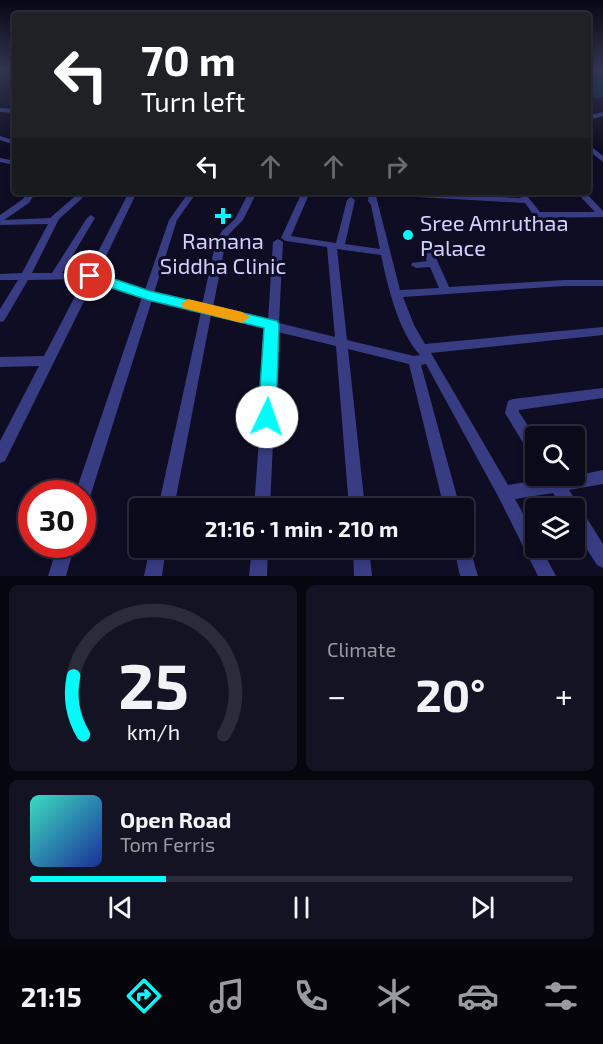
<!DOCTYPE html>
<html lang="en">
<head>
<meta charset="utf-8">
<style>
	body { margin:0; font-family:"Exo 2",sans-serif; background:#141323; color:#f1f3f6; height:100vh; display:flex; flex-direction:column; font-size:22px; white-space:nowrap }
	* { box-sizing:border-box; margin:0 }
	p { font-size:20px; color:#9a9aa2 }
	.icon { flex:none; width:33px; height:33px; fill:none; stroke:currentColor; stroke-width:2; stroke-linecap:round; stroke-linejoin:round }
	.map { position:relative; height:576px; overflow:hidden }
	.panel { display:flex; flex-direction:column; gap:9px; padding:9px; background:#06060e; flex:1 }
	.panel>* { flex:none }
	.hud { position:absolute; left:12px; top:12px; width:579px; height:183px; border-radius:6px; box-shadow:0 3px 9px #0003,0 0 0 2px #2b2b39; background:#202124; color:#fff; overflow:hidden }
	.tools { position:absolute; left:525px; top:426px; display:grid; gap:12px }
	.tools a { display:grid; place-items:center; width:60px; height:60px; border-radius:6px; background:#0b0a1a; box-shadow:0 3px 9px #0003,0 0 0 2px #2b2b39; font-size:30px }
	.speed { position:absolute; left:18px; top:480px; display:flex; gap:12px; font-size:30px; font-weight:700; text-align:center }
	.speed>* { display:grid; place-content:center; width:78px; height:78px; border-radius:50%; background:#0b0a1a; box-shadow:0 3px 9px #0003,0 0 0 2px #2b2b39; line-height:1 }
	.speed .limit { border:9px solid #d22; background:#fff; color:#111 }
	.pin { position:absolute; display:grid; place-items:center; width:51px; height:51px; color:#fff; margin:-26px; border:3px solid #fff; border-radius:50%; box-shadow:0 2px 6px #0007 }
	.me { position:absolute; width:66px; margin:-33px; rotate:3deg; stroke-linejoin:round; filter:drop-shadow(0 0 4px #0008) }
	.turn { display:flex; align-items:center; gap:21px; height:126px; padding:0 30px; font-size:27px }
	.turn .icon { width:78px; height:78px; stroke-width:2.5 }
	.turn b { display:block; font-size:42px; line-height:51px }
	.lanes { display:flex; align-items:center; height:57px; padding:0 30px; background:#0003; justify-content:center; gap:30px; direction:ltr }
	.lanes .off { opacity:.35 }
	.big { font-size:45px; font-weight:700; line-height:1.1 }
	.panel .card { flex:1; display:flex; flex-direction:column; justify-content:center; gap:9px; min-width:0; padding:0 21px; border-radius:9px; background:#141323 }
	.panel .dial { align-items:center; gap:0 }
	.dial svg { height:156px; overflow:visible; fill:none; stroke:#2b2b39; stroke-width:7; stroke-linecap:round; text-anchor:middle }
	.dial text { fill:#f1f3f6; stroke:none }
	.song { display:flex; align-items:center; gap:18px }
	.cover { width:72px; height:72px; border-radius:9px; background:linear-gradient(135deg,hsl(170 70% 55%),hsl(230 70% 35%)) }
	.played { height:6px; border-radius:3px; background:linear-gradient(90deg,#00fbfa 25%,#2b2b39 25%) }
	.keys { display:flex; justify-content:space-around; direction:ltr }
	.heat { display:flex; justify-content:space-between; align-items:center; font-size:33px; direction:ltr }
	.panel .tiles { flex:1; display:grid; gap:9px; grid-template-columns:1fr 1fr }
	.card:last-child { grid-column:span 2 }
	.trip { position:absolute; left:129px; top:498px; width:345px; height:60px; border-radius:6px; background:#0b0a1a; box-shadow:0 3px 9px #0003,0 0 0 2px #2b2b39; font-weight:700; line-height:60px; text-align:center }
	.menu { display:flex; height:96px; justify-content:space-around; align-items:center; background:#04040a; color:#9a9aa2 }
	.menu .icon { width:42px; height:42px }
	.menu .on { color:#00fbfa }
	.menu b { font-size:27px; color:#f1f3f6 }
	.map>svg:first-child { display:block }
</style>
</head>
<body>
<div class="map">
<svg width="603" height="576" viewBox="0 0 603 576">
	<rect width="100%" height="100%" fill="#0f0d23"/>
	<!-- water -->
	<path fill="#0c2949" d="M588,68H603V97L588,100Z"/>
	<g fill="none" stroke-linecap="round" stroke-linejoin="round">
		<!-- street -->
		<path fill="#383c83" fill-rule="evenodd" d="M0,108L15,109V113L0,112Z
			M603,112V116L588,120V116Z
			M0,136L15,141V145L0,140Z
			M588,144L603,156V162L588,150Z
			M0,158L15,161V165L0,162Z
			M28,192H36L29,203L4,220L50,218L80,192H89L59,219L32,273H52L87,218L91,215L95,218L62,273H87L129,192H137L97,275L145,290L169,220L189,192H197L177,220L154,293L202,305L216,241L222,231L235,219L249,192H257L243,220L229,234L226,241L213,307L268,321L273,242L278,239L283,242L279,323L335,337L327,247L286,241L281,238L302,192H310L291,236L336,243L347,200L351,197L355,200L345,244L380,249L371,205L368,201L369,192H375L400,290L439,288L430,267L416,268L411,265L412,263L427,261L422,249L427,246L432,249L449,287L564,280H603V286H564L403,297L414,325L425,344L603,327V335L431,353L508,485L545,479L544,476H574L603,470V484L569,490L603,544V568L597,565L574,529V508H562L553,493L515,499L536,537V548H541L556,576H538L499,498L426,364L421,365L460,508H444L409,364L348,349L365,508H349L336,346L278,332L270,508H254L267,329L211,315L174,508H158L201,312L152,300L90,497L88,502L82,505V494H75L142,297L94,281L5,461L0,463V441L39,366L0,367V357L44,356L84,279L28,280L4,321L0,322V309L18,280H0V274L22,273L48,224L0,225V215L23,199ZM337,249L381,255C388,287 398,331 420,355L414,356L347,340Z
			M395,192L521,198L516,192H524L540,212H595L576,192H585L603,211V217L538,218L535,217L525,203L401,196Z
			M603,388V398L519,410V412L536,438V457L531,456L505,413L508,401L513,399Z
			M464,540L468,542L478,576H460L454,548H464Z
			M58,544H75L66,576H48Z
			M150,548H166L162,576H144Z
			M252,548H268L267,576H249Z
			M353,548H369L372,576H354Z"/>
	</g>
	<!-- sky -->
	<linearGradient id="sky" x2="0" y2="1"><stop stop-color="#080713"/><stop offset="0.46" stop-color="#313550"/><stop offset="1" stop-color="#313550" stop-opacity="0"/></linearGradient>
	<rect width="603" height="149" fill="url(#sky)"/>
	<!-- route -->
	<path fill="#00fbfa" stroke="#00a3a2" stroke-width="1.5" d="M90,271L150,291L277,321L279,324L276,417L273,422L267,424L260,422L258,417L264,328L148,300L85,279L83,276L85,273Z"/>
	<!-- slow -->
	<path fill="#f59e0b" d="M188,299L242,312L250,317L242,323L183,308L181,304Z"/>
	<!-- markers -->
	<g fill="#00fbfa" stroke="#0f0d23" stroke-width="2">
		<path d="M220 207h6v6h6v6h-6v6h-6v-6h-6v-6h6z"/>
		<circle cx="408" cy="235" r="6"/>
	</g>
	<g text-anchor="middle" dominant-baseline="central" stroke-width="6" stroke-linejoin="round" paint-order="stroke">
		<!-- poi labels -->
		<g font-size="22" fill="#d1d0ff" stroke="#0f0d23" text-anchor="start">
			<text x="420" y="222">Sree Amruthaa<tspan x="420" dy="25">Palace</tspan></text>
			<text x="223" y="240" text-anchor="middle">Ramana<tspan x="223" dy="25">Siddha Clinic</tspan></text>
		</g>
	</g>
</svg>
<div class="tools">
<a><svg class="icon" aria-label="search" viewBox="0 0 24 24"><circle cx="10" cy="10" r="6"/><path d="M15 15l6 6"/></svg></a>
<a><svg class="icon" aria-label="layers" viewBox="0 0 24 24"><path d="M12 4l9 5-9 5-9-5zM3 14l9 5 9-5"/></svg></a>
</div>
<div class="speed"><div class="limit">30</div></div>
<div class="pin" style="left:90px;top:276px;background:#d93025"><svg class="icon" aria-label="arrive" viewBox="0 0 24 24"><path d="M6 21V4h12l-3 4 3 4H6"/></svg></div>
<svg class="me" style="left:267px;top:417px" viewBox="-20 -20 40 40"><circle r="19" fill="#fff"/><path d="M0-13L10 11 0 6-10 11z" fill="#00fbfa"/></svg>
<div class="trip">21:16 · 1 min · 210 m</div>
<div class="hud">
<div class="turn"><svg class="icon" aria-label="left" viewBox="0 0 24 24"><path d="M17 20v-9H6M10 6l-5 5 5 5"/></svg><div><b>70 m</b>Turn left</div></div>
<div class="lanes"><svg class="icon" aria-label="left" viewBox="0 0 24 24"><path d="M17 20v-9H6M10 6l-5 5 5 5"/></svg><svg class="icon off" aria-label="ahead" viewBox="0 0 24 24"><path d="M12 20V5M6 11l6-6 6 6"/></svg><svg class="icon off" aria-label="ahead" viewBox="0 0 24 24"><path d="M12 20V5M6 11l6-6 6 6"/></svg><svg class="icon off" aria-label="right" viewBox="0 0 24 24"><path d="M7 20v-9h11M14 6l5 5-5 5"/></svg></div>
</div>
</div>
<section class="panel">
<div class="tiles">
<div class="card dial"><svg viewBox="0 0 100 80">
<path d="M14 69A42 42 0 1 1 86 69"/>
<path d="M14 69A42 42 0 0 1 9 39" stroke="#00fbfa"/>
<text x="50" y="56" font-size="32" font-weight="700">25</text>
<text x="50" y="72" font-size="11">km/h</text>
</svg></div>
<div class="card"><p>Climate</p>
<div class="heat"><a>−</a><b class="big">20°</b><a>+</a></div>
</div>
<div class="card">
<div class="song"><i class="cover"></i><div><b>Open Road</b><p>Tom Ferris</p></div></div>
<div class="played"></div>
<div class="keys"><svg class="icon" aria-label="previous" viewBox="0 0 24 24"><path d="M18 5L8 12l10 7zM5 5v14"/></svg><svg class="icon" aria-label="pause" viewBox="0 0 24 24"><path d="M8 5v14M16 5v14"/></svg><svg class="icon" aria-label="next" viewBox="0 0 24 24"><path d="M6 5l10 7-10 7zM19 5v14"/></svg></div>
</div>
</div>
</section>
<nav class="menu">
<b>21:15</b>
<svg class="icon on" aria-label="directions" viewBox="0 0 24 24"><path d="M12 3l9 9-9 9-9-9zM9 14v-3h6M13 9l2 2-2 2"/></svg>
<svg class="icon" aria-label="music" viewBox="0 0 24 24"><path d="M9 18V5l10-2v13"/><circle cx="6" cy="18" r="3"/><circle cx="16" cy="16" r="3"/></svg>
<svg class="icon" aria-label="phone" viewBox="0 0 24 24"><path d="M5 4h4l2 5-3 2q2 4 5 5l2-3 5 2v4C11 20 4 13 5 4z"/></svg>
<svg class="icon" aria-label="climate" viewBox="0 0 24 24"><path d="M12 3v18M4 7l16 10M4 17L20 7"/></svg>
<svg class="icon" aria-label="car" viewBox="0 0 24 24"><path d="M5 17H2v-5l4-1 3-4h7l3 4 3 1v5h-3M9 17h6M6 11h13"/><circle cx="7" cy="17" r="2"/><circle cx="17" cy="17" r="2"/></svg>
<svg class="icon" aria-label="filters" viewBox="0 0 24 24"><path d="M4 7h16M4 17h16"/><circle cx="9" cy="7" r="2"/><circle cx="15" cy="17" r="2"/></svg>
</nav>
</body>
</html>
